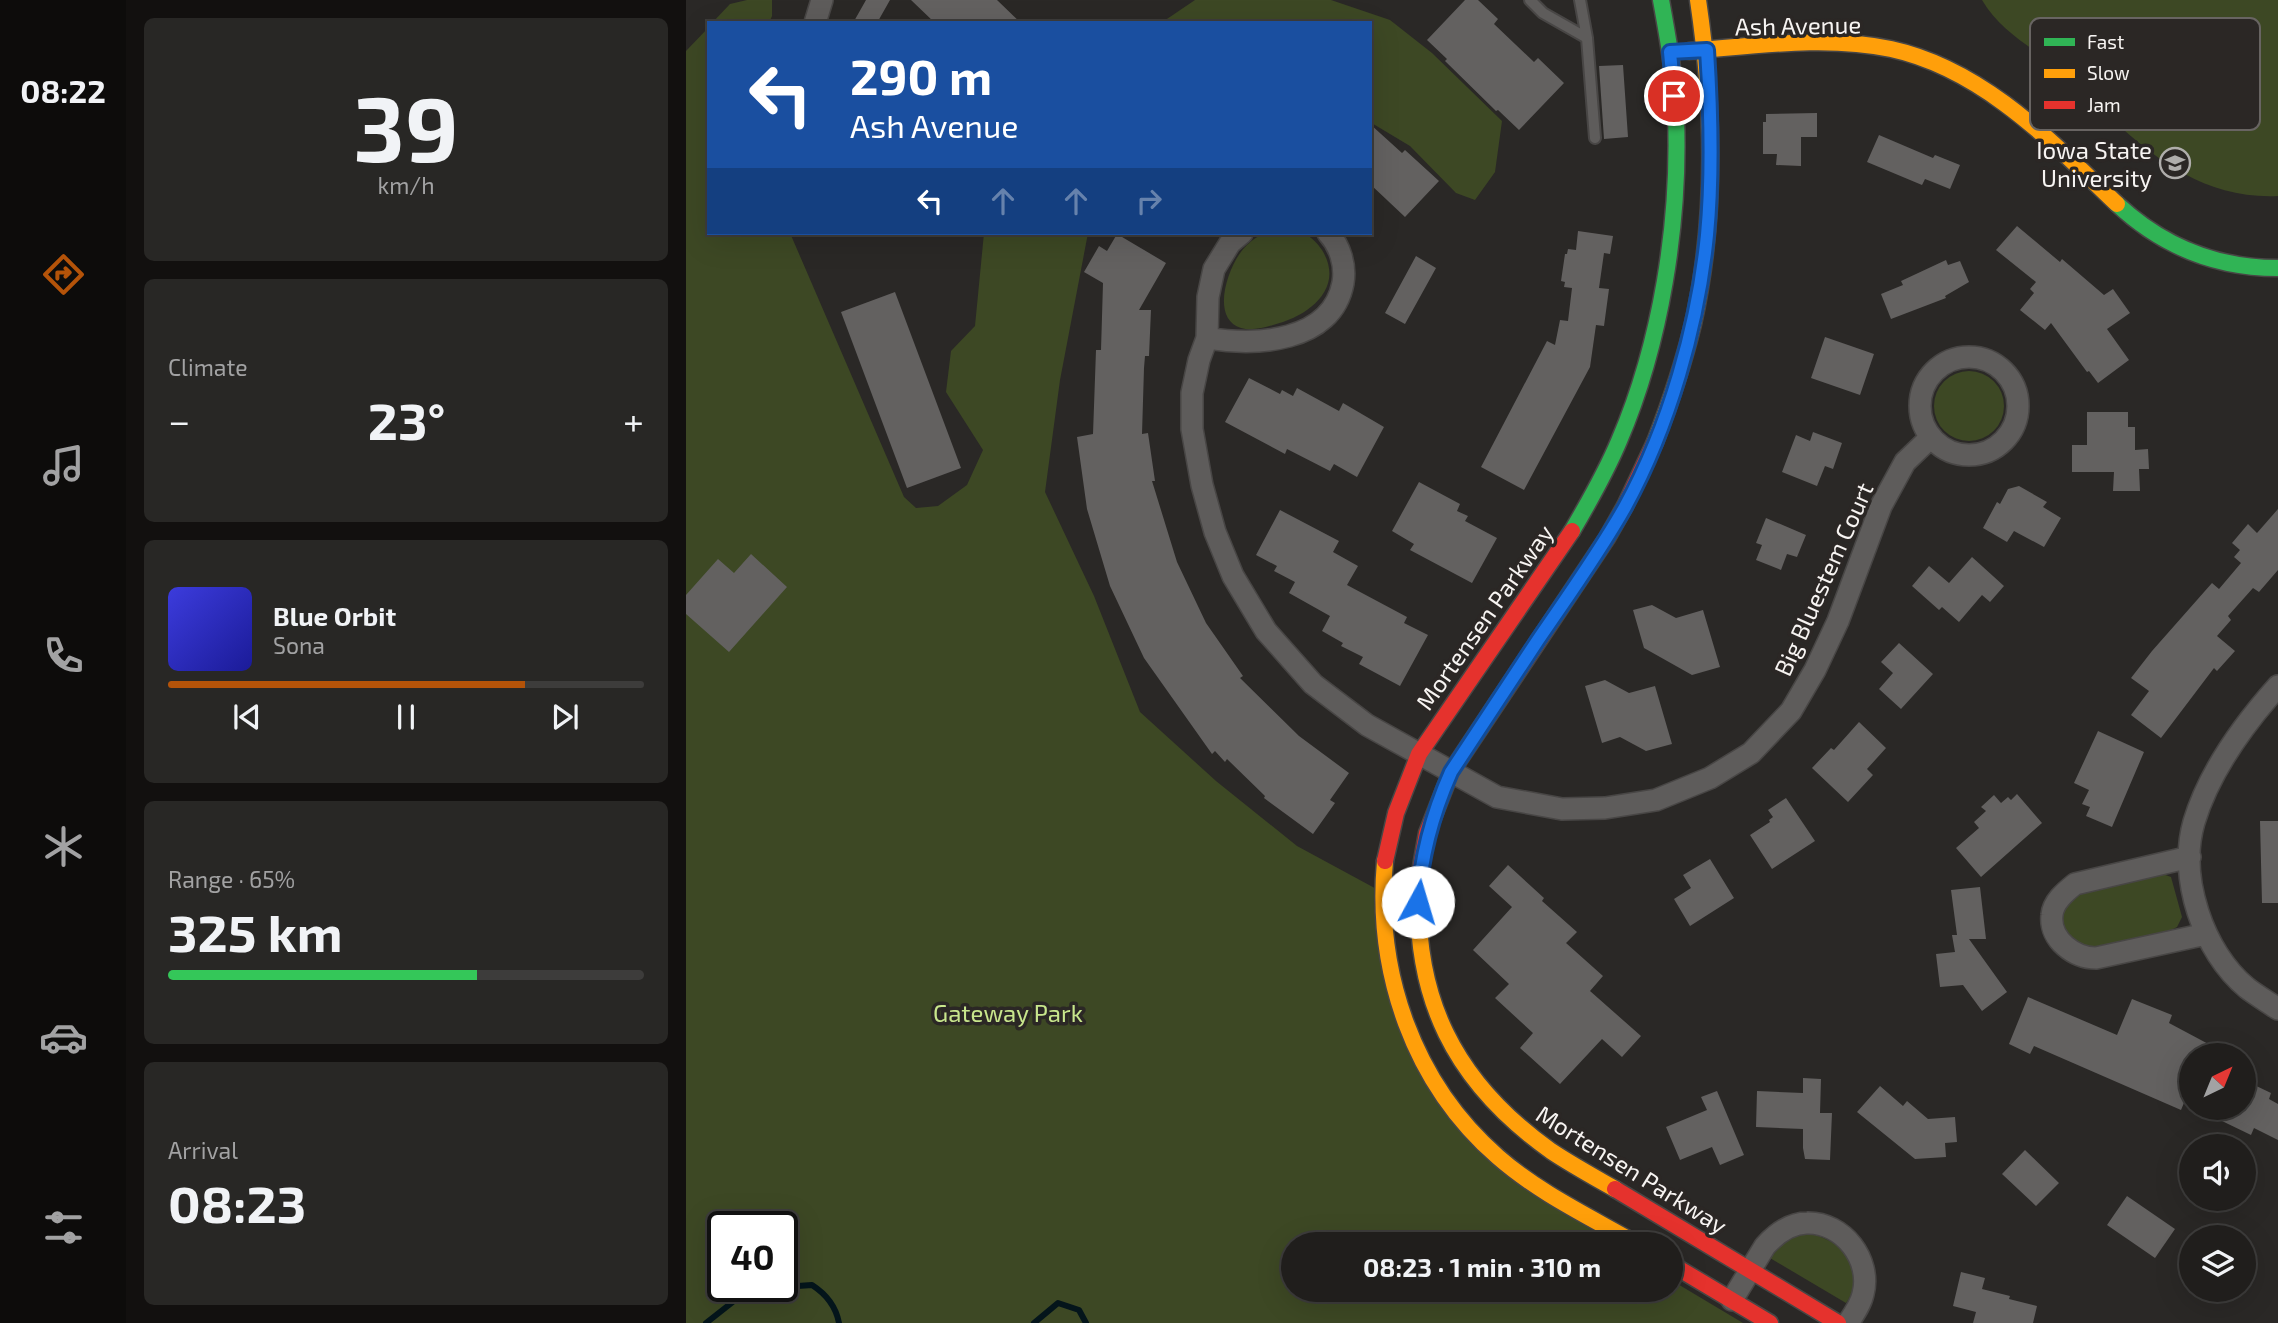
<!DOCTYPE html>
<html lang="en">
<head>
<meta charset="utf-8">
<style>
	body { margin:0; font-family:"Exo 2",sans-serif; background:#282725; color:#f1f3f6; height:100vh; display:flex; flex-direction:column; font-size:26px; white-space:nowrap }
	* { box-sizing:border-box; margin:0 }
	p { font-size:23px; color:#a2a2a3 }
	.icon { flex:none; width:38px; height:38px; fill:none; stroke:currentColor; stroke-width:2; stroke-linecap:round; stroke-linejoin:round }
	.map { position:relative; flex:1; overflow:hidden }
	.sheet { display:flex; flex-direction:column; gap:18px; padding:18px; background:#12100f; width:560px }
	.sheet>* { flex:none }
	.banner { position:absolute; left:21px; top:21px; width:665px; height:214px; border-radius:0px; box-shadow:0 7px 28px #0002,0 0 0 2px #3d3c3b; background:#1a4fa0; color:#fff; overflow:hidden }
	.needle { width:46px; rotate:43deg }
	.fabs { position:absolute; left:1493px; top:1043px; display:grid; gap:14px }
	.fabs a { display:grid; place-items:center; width:77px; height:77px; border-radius:50%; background:#201e1c; box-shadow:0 7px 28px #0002,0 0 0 2px #3d3c3b; font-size:35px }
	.speed { position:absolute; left:21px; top:1211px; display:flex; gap:14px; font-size:35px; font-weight:700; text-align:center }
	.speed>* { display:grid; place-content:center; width:91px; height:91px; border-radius:50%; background:#201e1c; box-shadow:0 7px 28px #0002,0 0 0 2px #3d3c3b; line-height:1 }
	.speed .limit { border:4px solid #111; border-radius:10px; background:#fff; color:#111 }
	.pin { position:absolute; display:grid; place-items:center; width:60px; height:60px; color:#fff; margin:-30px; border:4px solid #fff; border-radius:50%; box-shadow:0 2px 7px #0007 }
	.me { position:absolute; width:77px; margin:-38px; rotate:6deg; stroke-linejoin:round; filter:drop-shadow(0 0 5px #0008) }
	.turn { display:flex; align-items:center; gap:24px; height:147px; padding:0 28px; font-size:32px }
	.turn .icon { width:91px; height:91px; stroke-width:2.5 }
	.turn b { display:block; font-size:49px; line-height:60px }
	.lanes { display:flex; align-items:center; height:66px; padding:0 28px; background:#0003; justify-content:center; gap:35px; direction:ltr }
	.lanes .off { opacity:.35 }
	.big { font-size:52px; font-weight:700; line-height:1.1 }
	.sheet .tile { flex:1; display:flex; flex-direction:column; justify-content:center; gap:10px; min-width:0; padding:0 24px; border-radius:10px; background:#282725 }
	.sheet .dial { align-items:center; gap:0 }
	.dial b { font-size:91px; line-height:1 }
	.song { display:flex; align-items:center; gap:21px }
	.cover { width:84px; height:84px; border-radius:10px; background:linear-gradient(135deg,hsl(240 70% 55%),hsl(240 70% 35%)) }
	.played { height:7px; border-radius:4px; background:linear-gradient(90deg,#b45309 75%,#3d3c3b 75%) }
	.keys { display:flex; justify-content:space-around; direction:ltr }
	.heat { display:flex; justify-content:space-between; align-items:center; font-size:38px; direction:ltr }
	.charge { height:10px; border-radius:5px; background:linear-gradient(90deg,#34c759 65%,#3d3c3b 0) }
	.trip { position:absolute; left:595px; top:1232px; width:402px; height:70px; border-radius:35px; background:#201e1c; box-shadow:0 7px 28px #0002,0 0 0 2px #3d3c3b; font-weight:700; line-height:70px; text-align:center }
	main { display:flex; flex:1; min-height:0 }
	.tabs { display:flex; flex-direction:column; width:126px; justify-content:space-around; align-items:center; background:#0d0c0b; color:#a2a2a3 }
	.tabs .icon { width:49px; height:49px }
	.tabs .active { color:#b45309 }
	.tabs b { font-size:32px; color:#f1f3f6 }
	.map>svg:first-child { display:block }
</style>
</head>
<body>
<main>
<nav class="tabs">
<b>08:22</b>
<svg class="icon active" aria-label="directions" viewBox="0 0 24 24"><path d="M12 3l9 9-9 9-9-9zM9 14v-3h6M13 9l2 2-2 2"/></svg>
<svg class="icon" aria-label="music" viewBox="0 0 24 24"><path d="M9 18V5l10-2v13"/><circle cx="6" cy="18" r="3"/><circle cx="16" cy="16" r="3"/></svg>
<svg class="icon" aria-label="phone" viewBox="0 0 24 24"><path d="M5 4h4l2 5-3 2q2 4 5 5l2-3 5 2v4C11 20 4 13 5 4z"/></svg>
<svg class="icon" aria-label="climate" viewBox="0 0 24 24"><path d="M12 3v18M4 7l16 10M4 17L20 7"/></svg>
<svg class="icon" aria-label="car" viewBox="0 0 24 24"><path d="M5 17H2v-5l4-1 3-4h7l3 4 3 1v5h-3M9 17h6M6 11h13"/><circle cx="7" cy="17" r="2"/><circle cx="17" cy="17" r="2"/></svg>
<svg class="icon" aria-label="filters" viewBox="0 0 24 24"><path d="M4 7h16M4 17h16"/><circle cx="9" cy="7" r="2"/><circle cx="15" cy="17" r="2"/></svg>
</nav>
<section class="sheet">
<div class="tile dial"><b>39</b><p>km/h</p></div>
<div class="tile"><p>Climate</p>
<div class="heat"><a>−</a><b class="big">23°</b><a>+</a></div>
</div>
<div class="tile">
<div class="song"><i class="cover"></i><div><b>Blue Orbit</b><p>Sona</p></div></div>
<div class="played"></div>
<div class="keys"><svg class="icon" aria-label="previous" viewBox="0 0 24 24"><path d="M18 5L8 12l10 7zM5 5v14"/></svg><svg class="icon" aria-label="pause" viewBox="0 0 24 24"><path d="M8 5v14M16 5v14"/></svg><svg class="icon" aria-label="next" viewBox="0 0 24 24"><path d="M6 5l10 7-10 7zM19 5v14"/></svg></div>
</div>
<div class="tile"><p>Range · 65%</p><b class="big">325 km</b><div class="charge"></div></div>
<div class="tile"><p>Arrival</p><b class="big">08:23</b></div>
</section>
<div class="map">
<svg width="1592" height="1323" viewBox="0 0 1592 1323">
	<rect width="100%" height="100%" fill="#2a2826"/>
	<!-- green -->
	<path fill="#3d4824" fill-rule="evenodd" d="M61,0H86V16L83,23H26L44,4Z
		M509,0H645L704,20L746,53L816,121L809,172L789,200L770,193L724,146L684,122V23H475Z
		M1296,0H1592V196C1524,199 1474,164 1426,119C1411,104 1396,87 1380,74C1350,49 1316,34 1296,0Z
		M23,27V233H104L218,497L230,508L252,506L281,485L297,450L260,392L265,351L289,326L298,233H402L374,380L359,492L408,596L454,712L530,781L611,846L696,892L704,964L762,1104L926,1244H607V1290H985V1280L1057,1323H0V51ZM37,1227H96V1286H37Z
		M579,233C590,233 605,230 616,233C624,235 632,244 636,250C660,289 621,317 587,325C577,328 565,331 555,328C522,318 544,260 561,245C566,240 572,236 579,233Z
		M1248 406a35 35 0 1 1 70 0a35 35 0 1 1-70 0Z
		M1474,873L1485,877L1496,917L1491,927L1485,930L1408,948C1393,947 1387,940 1378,929C1375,915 1378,903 1390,894Z
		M1115,1233C1151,1234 1185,1268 1160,1303L1084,1258L1102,1238Z"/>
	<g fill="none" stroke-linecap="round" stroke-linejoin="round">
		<!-- stream -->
		<path stroke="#04151b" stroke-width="6" d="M20,1323L48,1301L68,1289L126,1285C140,1294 150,1307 153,1323
			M348,1323L372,1303L393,1310L400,1323"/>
	</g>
	<!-- building -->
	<path fill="#636160" d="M180,0H204L191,23H167Z
		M225,0H311L335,23H249Z
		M779,0H792L812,19L808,24L848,62L852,58L878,83L833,130L812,110L810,111L759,61L761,59L741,40Z
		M937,65L942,137L918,139L913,66Z
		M1131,113V137H1115V166L1090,165L1091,154H1077V122H1080V114Z
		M684,124L716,153L719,150L753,181L719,217L684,184Z
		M1193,135L1247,158L1249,155L1274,165L1264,189L1239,179L1236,185L1181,162Z
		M1331,226L1374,262L1376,259L1418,295L1427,289L1444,313L1421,329L1443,360L1412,383L1403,371L1401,372L1365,323L1359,330L1334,310L1348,293L1344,289L1350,282L1310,250Z
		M892,231L927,236L924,254L918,253L913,288L923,289L918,326L910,325L904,367L838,490L795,467L861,341L869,345L874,320L882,321L886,288L878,287L879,282L875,281L879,254H881L882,249L890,250Z
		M431,234L480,263L453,310H465L463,356H459L458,368L456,434L462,433L469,481H466L491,562L520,623L557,676L554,678L613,736L663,773L644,800L649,803L627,834L578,798L579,796L541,759L539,762L529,751L526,754L458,658L424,586L401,509L391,437L407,434L410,350H415L417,283L398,272L413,246L421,251Z
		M730,256L750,268L719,324L699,313Z
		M1260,260L1262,265L1274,261L1283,282L1259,296L1260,298L1205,319L1195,294L1217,285L1215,281Z
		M209,292L275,468L221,488L155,312Z
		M1139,337L1188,354L1174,395L1125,378Z
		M563,378L594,394L596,390L607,396L611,388L653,411L657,403L698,427L671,477L648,464L644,471L601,449L599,454L539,422Z
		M1401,412H1442V427H1449V450L1462,449L1463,469H1453L1454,491H1427L1428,472H1386V445H1401Z
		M1127,432L1156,443L1147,469L1139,466L1131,486L1096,472L1110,435L1124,441Z
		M733,482L774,504L771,511L782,516L779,521L811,538L786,583L724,550L728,544L706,531Z
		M1333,486L1361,502L1357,507L1375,518L1358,547L1328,531L1321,542L1297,528L1311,502L1314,504L1322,489Z
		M1592,509V570L1573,592L1567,588L1542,616L1545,620L1531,636L1549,651L1531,671L1528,668L1475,738L1445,715L1463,691L1445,678L1466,651L1526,583L1533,589L1555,563L1548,557L1554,550L1546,543L1562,524L1571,533Z
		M594,510L653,541L647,552L672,566L661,585L721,617L718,623L742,635L714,686L673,664L677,657L655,646L657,643L636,631L644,616L603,593L609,582L588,571L591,566L570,555Z
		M1080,518L1120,535L1111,557L1101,554L1095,570L1070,560L1076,545L1070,543Z
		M65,554L101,587L43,652L0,614V595L32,559L48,573Z
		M1286,557L1318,586L1304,602L1296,595L1273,622L1256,607L1253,610L1226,586L1243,566L1263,583Z
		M966,605L990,618L1017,610L1034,667L1006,675L958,648L947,610Z
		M1213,643L1247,674L1215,709L1193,689L1207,673L1195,662Z
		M919,680L943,693L969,686L986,744L960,751L934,737L916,743L899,686Z
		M1173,722L1200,748L1181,769L1187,775L1162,802L1126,768L1145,748L1148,750Z
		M1412,731L1458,752L1426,827L1400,816L1404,807L1396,804L1403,790L1388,783Z
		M1331,794L1356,823L1295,877L1270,848L1293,828L1288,822L1300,811L1295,807L1308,795L1315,803L1322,797L1325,800Z
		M1100,798L1129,841L1086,869L1064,835L1084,822L1083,820L1087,817L1082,810Z
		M1574,821H1592V903H1576Z
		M1024,859L1048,898L1004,926L988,899L1005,888L997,875Z
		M822,865L858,898L856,901L891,932L880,943L917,976L904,991L955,1036L936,1057L916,1039L874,1084L834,1048L847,1033L809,998L823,984L787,950L826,907L803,886Z
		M1294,887L1300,939H1283L1321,992L1296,1011L1277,985L1254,987L1250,954L1269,952L1266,935H1271L1265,890Z
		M1342,997L1431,1035L1446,999L1486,1015L1483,1023L1543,1055H1505V1086L1495,1110L1348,1046L1344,1054L1323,1044Z
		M1117,1078L1135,1079L1134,1113H1146L1144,1160L1119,1159L1117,1148V1129L1070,1127L1071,1091L1117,1093Z
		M1562,1082L1585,1093L1583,1099L1592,1104V1140L1568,1128L1565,1135L1509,1108H1558V1093Z
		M1194,1086L1217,1106L1221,1101L1242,1119L1269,1117L1271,1142L1259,1143L1260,1157L1229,1159L1171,1112Z
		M1031,1091L1058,1155L1034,1165L1026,1147L994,1160L980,1127L1021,1110L1015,1097Z
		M1339,1150L1373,1183L1350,1206L1316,1174Z
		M1441,1196L1489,1229L1469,1258L1421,1225Z
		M1275,1272L1299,1278L1296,1289L1324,1296L1323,1299L1351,1306L1347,1323H1287L1290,1312L1267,1306Z"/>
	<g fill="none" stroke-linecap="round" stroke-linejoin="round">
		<!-- lane casing -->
		<g stroke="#484645" stroke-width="14">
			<path id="lane" d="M844,0L857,13L901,38L909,138
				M894,0L901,38"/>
		</g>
		<!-- street casing -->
		<g stroke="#484645" stroke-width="24">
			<path id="street" d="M129,23L136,0
				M556,233L544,243L528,269L522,297L521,338L513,360L506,393V429L516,485L529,532L547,576L580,631L627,684L681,725L811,797L876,809L919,808L970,800L1024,778L1065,753L1105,711L1129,670L1152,621L1195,506L1219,462L1244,438
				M521,338C569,346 646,343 657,283C660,265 654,246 642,233
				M1234 406a49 49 0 1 1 98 0a49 49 0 1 1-98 0Z
				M1592,686C1558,724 1523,772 1508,822C1492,877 1517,952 1561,988C1570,995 1582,1002 1592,1009
				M1504,857L1389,884C1379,892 1367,902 1366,915C1363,940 1389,958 1410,958L1520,934
				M1046,1300L1079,1246C1090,1234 1104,1223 1121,1223C1157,1222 1186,1260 1177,1294C1175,1304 1168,1314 1162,1323"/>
		</g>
		<!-- fast casing -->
		<g stroke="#484645" stroke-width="19">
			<path id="fast" d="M1431,204C1476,246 1531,268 1592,268
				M886,531C903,502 920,472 933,441C975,343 994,223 990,117C989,77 982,38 975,0"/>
		</g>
		<!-- slow casing -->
		<g stroke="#484645" stroke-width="19">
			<path id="slow" d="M1003,51C1069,46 1140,35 1205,49C1297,69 1366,142 1431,204
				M969,442C984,403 997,365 1007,324C1031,217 1028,108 1012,0
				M699,861C689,972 727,1083 812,1157C853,1193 904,1217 951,1244
				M733,878C726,997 768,1082 865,1151C886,1165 908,1177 929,1189"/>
		</g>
		<!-- jam casing -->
		<g stroke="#484645" stroke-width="19">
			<path id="jam" d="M699,861L710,813L733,754L886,531
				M733,878L741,833L765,772L921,538L939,506L969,442
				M929,1189L1152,1323
				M985,1264L1084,1323"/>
		</g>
		<!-- lane -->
		<use href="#lane" stroke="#5e5c5b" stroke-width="10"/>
		<!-- street -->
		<use href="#street" stroke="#5e5c5b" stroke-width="21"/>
		<!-- fast -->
		<use href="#fast" stroke="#30b455" stroke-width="16"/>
		<!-- slow -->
		<use href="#slow" stroke="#ff9f0a" stroke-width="16"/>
		<!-- jam -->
		<use href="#jam" stroke="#e5322d" stroke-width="16"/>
	</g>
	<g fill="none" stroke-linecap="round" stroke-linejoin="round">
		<!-- route casing -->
		<g stroke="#114b97" stroke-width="18">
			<path id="route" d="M732,902C735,855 746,815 765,772C794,728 823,684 852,640C882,596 913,553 939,507C983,427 1012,325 1021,235C1027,173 1025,112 1021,50L984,52L988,96"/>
		</g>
		<!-- route -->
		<use href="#route" stroke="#1a73e8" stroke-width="12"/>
	</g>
	<!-- icons -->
	<defs>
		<g id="university-ring" transform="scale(1.575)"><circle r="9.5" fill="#2b2725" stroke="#afadab" stroke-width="1.5"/><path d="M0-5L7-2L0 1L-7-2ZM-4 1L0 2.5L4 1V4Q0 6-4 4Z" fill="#afadab"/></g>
	</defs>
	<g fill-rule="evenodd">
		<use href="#university-ring" x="1489" y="163"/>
	</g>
	<g text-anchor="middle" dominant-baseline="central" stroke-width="7" stroke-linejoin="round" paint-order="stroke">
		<!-- street labels -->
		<g font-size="24" fill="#f7f4f2" stroke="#2b2725">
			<text transform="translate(1112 25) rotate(-1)">Ash Avenue</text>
			<text transform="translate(1137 579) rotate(-66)">Big Bluestem Court</text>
			<text transform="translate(798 617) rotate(-55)">Mortensen Parkway</text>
			<text transform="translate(946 1169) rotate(32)">Mortensen Parkway</text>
		</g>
		<!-- poi labels -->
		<g font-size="24" fill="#f7f4f2" stroke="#2b2725" text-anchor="end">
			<text x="1466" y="149">Iowa State<tspan x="1466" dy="28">University</tspan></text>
		</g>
		<!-- park labels -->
		<g font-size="24" fill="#c8e68c" stroke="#2b2725">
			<text x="322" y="1012">Gateway Park</text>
		</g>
	</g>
	<!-- legend -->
	<rect x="1344" y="18" width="230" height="112" rx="10" fill="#2b2725" stroke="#686462" stroke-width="2"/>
	<rect x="1358" y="38" width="31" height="8" fill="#30b455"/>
	<rect x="1358" y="69" width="31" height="9" fill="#ff9f0a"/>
	<rect x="1358" y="101" width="31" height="8" fill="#e5322d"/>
	<g font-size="19" fill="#f7f4f2">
		<text x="1401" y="49">Fast</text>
		<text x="1401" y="80">Slow</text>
		<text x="1401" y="112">Jam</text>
	</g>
</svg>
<div class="fabs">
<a><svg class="needle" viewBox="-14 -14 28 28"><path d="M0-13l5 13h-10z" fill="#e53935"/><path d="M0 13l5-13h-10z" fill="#a2a2a3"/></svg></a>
<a><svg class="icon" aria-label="sound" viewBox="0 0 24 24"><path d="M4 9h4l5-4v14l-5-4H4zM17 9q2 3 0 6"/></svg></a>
<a><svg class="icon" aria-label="layers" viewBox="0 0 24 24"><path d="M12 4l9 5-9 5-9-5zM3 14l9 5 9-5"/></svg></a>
</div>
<div class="speed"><div class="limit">40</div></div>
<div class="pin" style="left:988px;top:96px;background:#d93025"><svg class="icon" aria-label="arrive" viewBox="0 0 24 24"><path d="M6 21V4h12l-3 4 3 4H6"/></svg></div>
<svg class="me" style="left:732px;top:902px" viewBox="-20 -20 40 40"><circle r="19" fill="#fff"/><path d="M0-13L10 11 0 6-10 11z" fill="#1a73e8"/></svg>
<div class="trip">08:23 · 1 min · 310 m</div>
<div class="banner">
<div class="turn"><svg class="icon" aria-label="left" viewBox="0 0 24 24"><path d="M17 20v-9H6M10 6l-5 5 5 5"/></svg><div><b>290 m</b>Ash Avenue</div></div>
<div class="lanes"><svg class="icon" aria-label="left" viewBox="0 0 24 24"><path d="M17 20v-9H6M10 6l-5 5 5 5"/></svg><svg class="icon off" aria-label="ahead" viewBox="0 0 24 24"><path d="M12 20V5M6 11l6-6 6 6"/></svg><svg class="icon off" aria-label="ahead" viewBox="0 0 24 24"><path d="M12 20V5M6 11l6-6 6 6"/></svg><svg class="icon off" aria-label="right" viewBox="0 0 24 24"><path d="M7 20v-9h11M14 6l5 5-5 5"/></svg></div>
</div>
</div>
</main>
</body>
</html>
